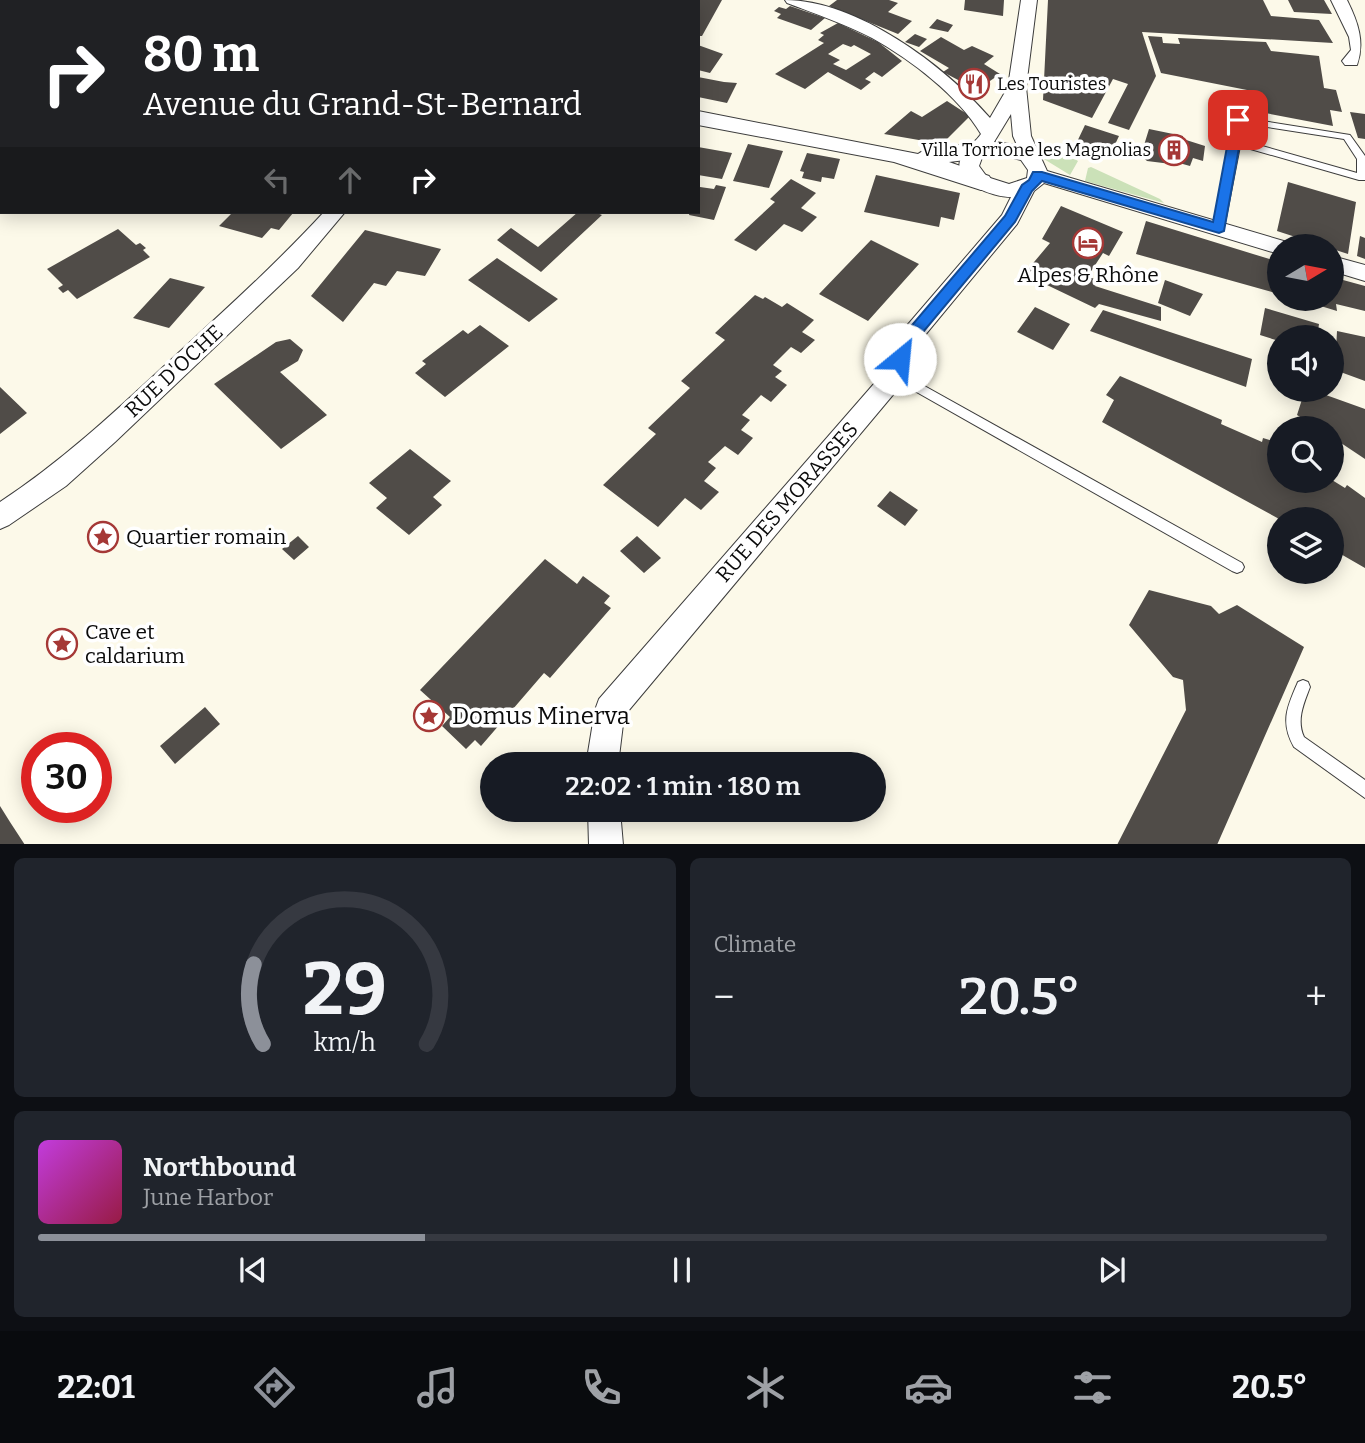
<!DOCTYPE html>
<html lang="en">
<head>
<meta charset="utf-8">
<style>
	body { margin:0; font-family:Bitter,serif; background:#20242c; color:#f1f3f6; height:100vh; display:flex; flex-direction:column; font-size:26px; white-space:nowrap }
	* { box-sizing:border-box; margin:0 }
	p { font-size:23px; color:#9ea1a6 }
	.icon { flex:none; width:38px; height:38px; fill:none; stroke:currentColor; stroke-width:2; stroke-linecap:round; stroke-linejoin:round }
	.map { position:relative; height:844px; overflow:hidden }
	.panel { display:flex; flex-direction:column; gap:14px; padding:14px; background:#0d0f14; flex:1 }
	.panel>* { flex:none }
	.guide { position:absolute; left:0px; top:0px; width:700px; height:214px; box-shadow:0 4px 18px #0003; background:#202124; color:#fff; overflow:hidden }
	.needle { width:46px; rotate:80deg }
	.tools { position:absolute; left:1267px; top:234px; display:grid; gap:14px }
	.tools a { display:grid; place-items:center; width:77px; height:77px; border-radius:50%; background:#171b24; box-shadow:0 4px 18px #0003; font-size:35px }
	.speed { position:absolute; left:21px; top:732px; display:flex; gap:14px; font-size:35px; font-weight:700; text-align:center }
	.speed>* { display:grid; place-content:center; width:91px; height:91px; border-radius:50%; background:#171b24; box-shadow:0 4px 18px #0003; line-height:1 }
	.speed .limit { border:10px solid #d22; background:#fff; color:#111 }
	.pin { position:absolute; display:grid; place-items:center; width:60px; height:60px; color:#fff; margin:-30px; border-radius:14px; box-shadow:0 4px 10px #0006 }
	.me { position:absolute; width:77px; margin:-38px; rotate:28deg; stroke-linejoin:round; filter:drop-shadow(0 0 5px #0008) }
	.turn { display:flex; align-items:center; gap:24px; height:147px; padding:0 28px; font-size:32px }
	.turn .icon { width:91px; height:91px; stroke-width:2.5 }
	.turn b { display:block; font-size:49px; line-height:60px }
	.lanes { display:flex; align-items:center; height:66px; padding:0 28px; background:#0003; justify-content:center; gap:35px; direction:ltr }
	.lanes .off { opacity:.35 }
	.big { font-size:52px; font-weight:600; line-height:1.1 }
	.panel .card { flex:1; display:flex; flex-direction:column; justify-content:center; gap:10px; min-width:0; padding:0 24px; border-radius:10px; background:#20242c }
	.panel .dial { align-items:center; gap:0 }
	.dial svg { height:182px; overflow:visible; fill:none; stroke:#363941; stroke-width:7; stroke-linecap:round; text-anchor:middle }
	.dial text { fill:#f1f3f6; stroke:none }
	.song { display:flex; align-items:center; gap:21px }
	.cover { width:84px; height:84px; border-radius:10px; background:linear-gradient(135deg,hsl(290 70% 55%),hsl(340 70% 35%)) }
	.played { height:7px; border-radius:4px; background:linear-gradient(90deg,#8c9099 30%,#363941 30%) }
	.keys { display:flex; justify-content:space-around; direction:ltr }
	.heat { display:flex; justify-content:space-between; align-items:center; font-size:38px; direction:ltr }
	.panel .tiles { flex:1; display:grid; gap:14px; grid-template-columns:1fr 1fr }
	.card:last-child { grid-column:span 2 }
	.trip { position:absolute; left:480px; top:752px; width:406px; height:70px; border-radius:35px; background:#171b24; box-shadow:0 4px 18px #0003; font-weight:600; line-height:70px; text-align:center }
	.menu { display:flex; height:112px; justify-content:space-around; align-items:center; background:#090b0e; color:#9ea1a6 }
	.menu .icon { width:49px; height:49px }
	.menu .on { color:#8c9099 }
	.menu b { font-size:32px; color:#f1f3f6 }
	.map>svg:first-child { display:block }
</style>
</head>
<body>
<div class="map">
<svg width="1365" height="845" viewBox="0 0 1365 845">
	<rect width="100%" height="100%" fill="#fcf9e9"/>
	<!-- green -->
	<path fill="#cbe1b8" d="M1031,142L1049,144L1078,161L1070,175L1039,156Z
		M1091,167L1160,199L1164,203L1085,181L1088,168Z"/>
	<!-- building -->
	<path fill="#504c48" fill-rule="evenodd" d="M698,0H722L702,36H698Z
		M837,0H889L898,3L888,12L912,21L898,34L829,6Z
		M965,0H1004L1003,16L964,10Z
		M1048,0H1263L1271,16L1319,20L1333,43L1142,32L1156,76L1129,130L1108,123L1128,84L1113,79L1092,118L1043,100Z
		M1288,0H1324L1332,14L1294,12Z
		M790,6L825,18L811,30L777,18L781,14L774,11L779,7L786,9Z
		M937,19L953,25L948,32L929,28Z
		M838,23L878,42L902,61L882,77L874,72L865,79L871,82L861,90L828,72L805,89L775,74L824,43L818,40L824,35L820,33ZM843,44L851,47L854,45L871,54L846,70L833,64L840,60L828,54Z
		M915,34L927,39L919,47L905,42Z
		M1148,36L1162,37L1163,43L1180,44L1178,38L1266,42L1271,51L1319,56L1324,88L1336,90L1342,112L1330,110L1333,126L1260,112L1257,102L1249,100L1247,90L1161,73Z
		M941,37L964,50L972,46L994,56L984,64L1000,74L977,90L943,72L949,68L920,51Z
		M698,45L723,54L710,73L698,70Z
		M698,77L724,82L737,83L727,103L698,97Z
		M947,101L970,116L942,144L884,134L911,111L922,117Z
		M1350,112L1365,114V139L1358,138Z
		M1085,125L1119,136L1110,155L1076,144Z
		M1149,129L1183,136V139L1205,146L1203,161L1193,158L1190,166L1172,161L1171,164L1147,161L1141,155Z
		M748,144L783,151L769,188L733,181Z
		M698,147L732,153L722,179L698,175Z
		M807,153L840,159L834,179L822,177L821,182L802,178L804,172L800,171Z
		M876,175L960,193L954,220L941,217L939,227L864,212Z
		M791,179L816,193L801,208L817,217L802,232L784,224L756,251L734,240L775,202L770,199Z
		M1288,182L1356,202L1348,254L1277,231Z
		M716,185L726,187L714,220L689,215L690,212H698L700,187L714,189Z
		M1061,206L1123,232L1109,256L1103,253L1088,276L1098,281L1095,286L1161,307V321L1099,304L1095,308L1024,274L1050,243L1042,239Z
		M237,212H288L293,213L279,230L271,228L262,238L219,226L231,214Z
		M578,212H594L602,215L541,272L497,240L511,228L538,247Z
		M1146,221L1279,262V294L1136,254Z
		M118,229L136,245L140,243L146,248L143,250L150,257L77,299L68,290L63,293L58,288L63,285L47,269Z
		M365,230L441,249L425,276L397,271L386,286L374,283L343,322L311,296Z
		M1360,236L1365,238V259L1357,256Z
		M871,240L919,264L868,321L819,294Z
		M497,258L558,299L529,322L468,280Z
		M1332,277L1365,286V311L1336,304L1337,311L1301,300L1332,299Z
		M170,278L205,287L169,328L133,318Z
		M1165,280L1203,294L1190,316L1158,303Z
		M755,295L763,299L765,297L782,307L787,303L814,320L802,332L815,340L801,353L791,347L773,365L782,371L775,377L787,385L771,402L761,395L742,415L750,420L741,430L753,438L738,455L725,446L708,462L716,468L704,481L719,492L701,510L685,498L658,527L603,485L656,434L648,428L690,388L681,381L725,340L715,333Z
		M1035,307L1070,324L1053,350L1017,332Z
		M1265,308L1319,324L1317,338H1279V341L1260,335Z
		M1103,310L1252,359L1246,387L1090,331Z
		M480,325L509,346L445,397L415,373L426,364L422,361L463,330L468,334Z
		M1337,331L1365,337V381L1335,370Z
		M290,339L303,350L298,361L280,372L327,415L281,449L214,384L276,342Z
		M1120,376L1222,420L1221,424L1262,442L1263,438L1279,443V481L1332,480L1345,488L1347,485L1365,498V568L1332,549V520H1281L1102,422L1114,400L1106,395Z
		M0,387L27,413L0,434Z
		M1305,390H1312L1365,409V459L1332,437V429H1319L1297,415Z
		M410,449L451,481L433,497L442,505L409,535L376,508L387,498L369,483Z
		M890,491L918,510L905,526L877,506Z
		M298,536L309,547L294,560L282,549Z
		M637,536L661,558L644,573L620,551Z
		M545,559L577,584L583,576L610,596L604,603L611,608L550,678L544,673L481,746L475,740L466,749L442,726L450,717L420,690Z
		M1149,590L1211,606L1219,614L1237,605L1304,647L1217,845H1117L1186,710L1183,680L1173,677L1129,625Z
		M205,707L220,724L175,764L160,746Z
		M0,806L10,822L25,845H0Z"/>
	<g fill="none" stroke-linecap="round" stroke-linejoin="round">
		<!-- service casing -->
		<g stroke="#3d3d3d" stroke-width="2">
			<path id="service" d="M1238,117L1350,135L1365,156V180H1359L1240,146L1224,228L1223,230H1215L1214,228L1231,142L1233,120ZM1242,123L1344,139L1357,159V173L1241,140Z
				M894,369L1242,563L1244,567L1242,571L1237,573L1232,571L890,377L888,374L890,371Z
				M1303,680L1308,682L1310,687C1304,703 1296,720 1304,737L1365,780V798L1294,747C1280,722 1287,707 1298,682Z"/>
		</g>
		<!-- minor casing -->
		<g stroke="#3d3d3d" stroke-width="2">
			<path id="minor" d="M0,0H13L2,2V7Z
				M785,0C857,0 944,65 990,118L1008,87L1021,0H1037L1026,87L1031,136L1047,171L1287,242L1290,247H1279V254L1044,183L1034,191L1017,224L916,346L897,390L624,716L618,765H586L595,710L599,699L879,378L898,336L1002,215L1011,197C993,197 948,182 962,156C966,147 976,142 981,134C958,95 911,60 872,38C845,24 816,14 787,3ZM1011,114L1013,136L1017,145L994,142ZM998,154L1021,160L1028,170L1027,178L1009,184L987,177L979,166L983,155Z
				M1331,0H1347C1358,22 1365,42 1357,65H1345L1342,61L1351,50L1349,37Z
				M324,212H345L298,268L115,442L66,486L9,525L0,529V502C64,460 119,408 175,356C226,309 277,263 324,212Z
				M1332,256L1365,265V281L1332,271Z
				M588,810H620L623,845H589Z"/>
		</g>
		<!-- tertiary casing -->
		<g stroke="#3d3d3d" stroke-width="2">
			<path id="tertiary" d="M106,0H131L132,2H108Z
				M698,111L918,154C931,144 966,144 982,148L986,153L982,158L949,162L989,176L993,182L989,188L981,190L894,162L698,125Z"/>
		</g>
		<!-- service -->
		<use href="#service" fill="#fff" fill-rule="evenodd"/>
		<!-- minor -->
		<use href="#minor" fill="#fff" fill-rule="evenodd"/>
		<!-- tertiary -->
		<use href="#tertiary" fill="#fff" fill-rule="evenodd"/>
	</g>
	<!-- route -->
	<path fill="#1a73e8" stroke="#114b97" stroke-width="2" d="M1238,116L1244,120L1224,231L1219,233L1042,181L1032,191L1015,222L913,344L905,363H895L892,359L901,338L1005,216L1022,185L1029,180L1033,172H1042L1213,222L1232,120Z"/>
	<!-- icons -->
	<defs>
		<g id="restaurant-ring" transform="scale(1.575)"><circle r="9.5" fill="#fff" stroke="#a53836" stroke-width="1.5"/><path d="M-5-6h1v4h1v-4h1v4h1v-4h1v5L-1.5 .5V6h-2V.5L-5-1ZM5-6V6H3V1.5H1.5Q1.5-4 5-6Z" fill="#a53836"/></g>
		<g id="building-ring" transform="scale(1.575)"><circle r="9.5" fill="#fff" stroke="#a53836" stroke-width="1.5"/><path d="M-4-6H4V6H1V3H-1V6H-4ZM-2.5-4.3h1.7v1.8h-1.7ZM.8-4.3h1.7v1.8H.8ZM-2.5-1h1.7V.8h-1.7ZM.8-1h1.7V.8H.8Z" fill="#a53836"/></g>
		<g id="hotel-ring" transform="scale(1.575)"><circle r="9.5" fill="#fff" stroke="#a53836" stroke-width="1.5"/><path d="M-6-4.5h1.5V1H6V5H4.5V3h-9V5H-6ZM-4 0a1.8 1.8 0 1 1 3.6 0ZM.5 0V-2.5h3Q6-2.5 6 0Z" fill="#a53836"/></g>
		<g id="sight-ring" transform="scale(1.575)"><circle r="9.5" fill="#fff" stroke="#a53836" stroke-width="1.5"/><path d="M0-6L1.8-2.2L6-1.7L2.9 1.2L3.7 5.4L0 3.3L-3.7 5.4L-2.9 1.2L-6-1.7L-1.8-2.2Z" fill="#a53836"/></g>
	</defs>
	<g fill-rule="evenodd">
		<use href="#restaurant-ring" x="974" y="84"/>
		<use href="#building-ring" x="1174" y="150"/>
		<use href="#hotel-ring" x="1088" y="243"/>
		<use href="#sight-ring" x="103" y="537"/>
		<use href="#sight-ring" x="62" y="644"/>
		<use href="#sight-ring" x="429" y="716"/>
	</g>
	<g text-anchor="middle" dominant-baseline="central" stroke-width="7" stroke-linejoin="round" paint-order="stroke">
		<!-- far-poi labels -->
		<g font-size="18" fill="#0a0a0a" stroke="#fff" text-anchor="start">
			<text x="997" y="84">Les Touristes</text>
			<text x="1151" y="150" text-anchor="end">Villa Torrione les Magnolias</text>
		</g>
		<!-- poi labels -->
		<g font-size="21" fill="#0a0a0a" stroke="#fff" text-anchor="start">
			<text x="1088" y="275" text-anchor="middle">Alpes &amp; Rhône</text>
			<text x="126" y="537">Quartier romain</text>
			<text x="85" y="632">Cave et<tspan x="85" dy="24">caldarium</tspan></text>
		</g>
		<!-- street labels -->
		<g font-size="21" fill="#0a0a0a" stroke="#fff">
			<text transform="translate(174 371) rotate(-43)">RUE D'OCHE</text>
			<text transform="translate(787 502) rotate(-49)">RUE DES MORASSES</text>
		</g>
		<!-- near-poi labels -->
		<g font-size="24" fill="#0a0a0a" stroke="#fff" text-anchor="start">
			<text x="452" y="716">Domus Minerva</text>
		</g>
	</g>
</svg>
<div class="tools">
<a><svg class="needle" viewBox="-14 -14 28 28"><path d="M0-13l5 13h-10z" fill="#e53935"/><path d="M0 13l5-13h-10z" fill="#9ea1a6"/></svg></a>
<a><svg class="icon" aria-label="sound" viewBox="0 0 24 24"><path d="M4 9h4l5-4v14l-5-4H4zM17 9q2 3 0 6"/></svg></a>
<a><svg class="icon" aria-label="search" viewBox="0 0 24 24"><circle cx="10" cy="10" r="6"/><path d="M15 15l6 6"/></svg></a>
<a><svg class="icon" aria-label="layers" viewBox="0 0 24 24"><path d="M12 4l9 5-9 5-9-5zM3 14l9 5 9-5"/></svg></a>
</div>
<div class="speed"><div class="limit">30</div></div>
<div class="pin" style="left:1238px;top:120px;background:#d93025"><svg class="icon" aria-label="arrive" viewBox="0 0 24 24"><path d="M6 21V4h12l-3 4 3 4H6"/></svg></div>
<svg class="me" style="left:900px;top:359px" viewBox="-20 -20 40 40"><circle r="19" fill="#fff"/><path d="M0-13L10 11 0 6-10 11z" fill="#1a73e8"/></svg>
<div class="trip">22:02 · 1 min · 180 m</div>
<div class="guide">
<div class="turn"><svg class="icon" aria-label="right" viewBox="0 0 24 24"><path d="M7 20v-9h11M14 6l5 5-5 5"/></svg><div><b>80 m</b>Avenue du Grand-St-Bernard</div></div>
<div class="lanes"><svg class="icon off" aria-label="left" viewBox="0 0 24 24"><path d="M17 20v-9H6M10 6l-5 5 5 5"/></svg><svg class="icon off" aria-label="ahead" viewBox="0 0 24 24"><path d="M12 20V5M6 11l6-6 6 6"/></svg><svg class="icon" aria-label="right" viewBox="0 0 24 24"><path d="M7 20v-9h11M14 6l5 5-5 5"/></svg></div>
</div>
</div>
<section class="panel">
<div class="tiles">
<div class="card dial"><svg viewBox="0 0 100 80">
<path d="M14 69A42 42 0 1 1 86 69"/>
<path d="M14 69A42 42 0 0 1 10 34" stroke="#8c9099"/>
<text x="50" y="56" font-size="32" font-weight="700">29</text>
<text x="50" y="72" font-size="11">km/h</text>
</svg></div>
<div class="card"><p>Climate</p>
<div class="heat"><a>−</a><b class="big">20.5°</b><a>+</a></div>
</div>
<div class="card">
<div class="song"><i class="cover"></i><div><b>Northbound</b><p>June Harbor</p></div></div>
<div class="played"></div>
<div class="keys"><svg class="icon" aria-label="previous" viewBox="0 0 24 24"><path d="M18 5L8 12l10 7zM5 5v14"/></svg><svg class="icon" aria-label="pause" viewBox="0 0 24 24"><path d="M8 5v14M16 5v14"/></svg><svg class="icon" aria-label="next" viewBox="0 0 24 24"><path d="M6 5l10 7-10 7zM19 5v14"/></svg></div>
</div>
</div>
</section>
<nav class="menu">
<b>22:01</b>
<svg class="icon on" aria-label="directions" viewBox="0 0 24 24"><path d="M12 3l9 9-9 9-9-9zM9 14v-3h6M13 9l2 2-2 2"/></svg>
<svg class="icon" aria-label="music" viewBox="0 0 24 24"><path d="M9 18V5l10-2v13"/><circle cx="6" cy="18" r="3"/><circle cx="16" cy="16" r="3"/></svg>
<svg class="icon" aria-label="phone" viewBox="0 0 24 24"><path d="M5 4h4l2 5-3 2q2 4 5 5l2-3 5 2v4C11 20 4 13 5 4z"/></svg>
<svg class="icon" aria-label="climate" viewBox="0 0 24 24"><path d="M12 3v18M4 7l16 10M4 17L20 7"/></svg>
<svg class="icon" aria-label="car" viewBox="0 0 24 24"><path d="M5 17H2v-5l4-1 3-4h7l3 4 3 1v5h-3M9 17h6M6 11h13"/><circle cx="7" cy="17" r="2"/><circle cx="17" cy="17" r="2"/></svg>
<svg class="icon" aria-label="filters" viewBox="0 0 24 24"><path d="M4 7h16M4 17h16"/><circle cx="9" cy="7" r="2"/><circle cx="15" cy="17" r="2"/></svg>
<b>20.5°</b>
</nav>
</body>
</html>
